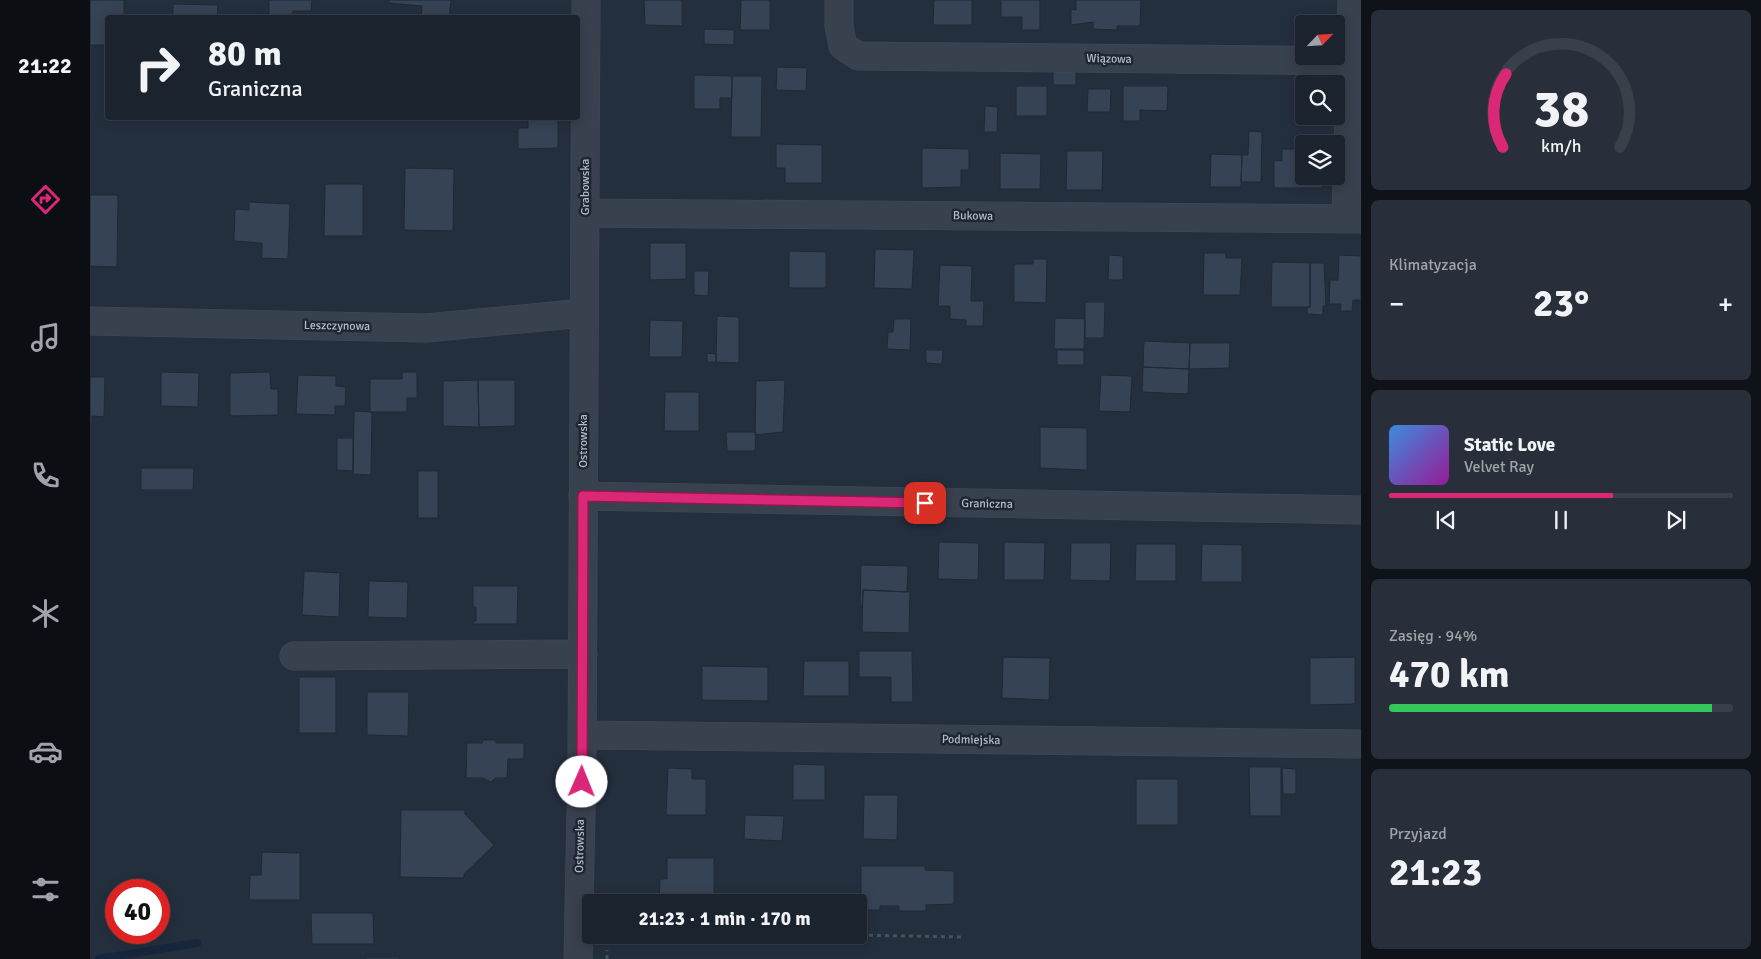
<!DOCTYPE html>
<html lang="pl">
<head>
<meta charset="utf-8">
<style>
	body { margin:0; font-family:Signika,sans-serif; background:#282f3a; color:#f1f3f6; height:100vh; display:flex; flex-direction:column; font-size:19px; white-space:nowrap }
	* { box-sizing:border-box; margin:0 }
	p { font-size:16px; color:#a0a4aa }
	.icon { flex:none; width:28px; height:28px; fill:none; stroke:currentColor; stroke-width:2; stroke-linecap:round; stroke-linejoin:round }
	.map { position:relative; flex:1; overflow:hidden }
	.side { display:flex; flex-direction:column; gap:10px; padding:10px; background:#0f1319; width:400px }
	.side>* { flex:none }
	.guide { position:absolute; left:15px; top:15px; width:475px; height:105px; border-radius:5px; box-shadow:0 2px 12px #0003,0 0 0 1px #39404a; background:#1b232e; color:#f1f3f6; overflow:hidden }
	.needle { width:32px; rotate:65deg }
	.fabs { position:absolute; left:1205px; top:15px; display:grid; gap:10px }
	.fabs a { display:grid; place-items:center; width:50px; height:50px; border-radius:5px; background:#1b232e; box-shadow:0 2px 12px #0003,0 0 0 1px #39404a; font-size:25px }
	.speed { position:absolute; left:15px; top:879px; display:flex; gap:10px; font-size:25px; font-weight:700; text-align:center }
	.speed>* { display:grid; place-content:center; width:65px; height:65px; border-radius:50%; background:#1b232e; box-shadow:0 2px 12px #0003,0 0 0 1px #39404a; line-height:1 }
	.speed .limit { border:8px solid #d22; background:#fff; color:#111 }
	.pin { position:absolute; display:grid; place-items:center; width:42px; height:42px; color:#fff; margin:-21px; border-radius:10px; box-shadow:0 2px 8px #0006 }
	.me { position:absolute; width:55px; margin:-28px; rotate:1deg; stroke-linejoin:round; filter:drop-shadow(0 0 4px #0008) }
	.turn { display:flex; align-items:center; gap:18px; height:105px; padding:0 20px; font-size:22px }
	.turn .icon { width:65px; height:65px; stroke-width:2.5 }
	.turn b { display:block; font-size:35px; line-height:42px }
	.big { font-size:38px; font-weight:800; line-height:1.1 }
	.side .widget { flex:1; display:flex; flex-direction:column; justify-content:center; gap:8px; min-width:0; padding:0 18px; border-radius:8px; background:#282f3a }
	.side .dial { align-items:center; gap:0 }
	.dial svg { height:130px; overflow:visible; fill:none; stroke:#39404a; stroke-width:7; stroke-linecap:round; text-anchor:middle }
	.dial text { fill:#f1f3f6; stroke:none }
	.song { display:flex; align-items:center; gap:15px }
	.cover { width:60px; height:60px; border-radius:8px; background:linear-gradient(135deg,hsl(210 70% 55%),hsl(300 70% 35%)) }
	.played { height:5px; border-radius:2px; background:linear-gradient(90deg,#db2777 65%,#39404a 65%) }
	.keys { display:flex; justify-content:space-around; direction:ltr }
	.heat { display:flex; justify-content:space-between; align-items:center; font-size:28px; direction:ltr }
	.charge { height:8px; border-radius:4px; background:linear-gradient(90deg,#34c759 94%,#39404a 0) }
	.trip { position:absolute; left:492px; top:894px; width:285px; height:50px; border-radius:5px; background:#1b232e; box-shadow:0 2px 12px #0003,0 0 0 1px #39404a; font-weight:800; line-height:50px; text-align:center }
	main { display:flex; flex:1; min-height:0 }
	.tab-bar { display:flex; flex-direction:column; width:90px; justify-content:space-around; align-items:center; background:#0b0e12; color:#a0a4aa }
	.tab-bar .icon { width:35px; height:35px }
	.tab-bar .current { color:#db2777 }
	.tab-bar b { font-size:22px; color:#f1f3f6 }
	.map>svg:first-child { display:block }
</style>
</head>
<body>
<main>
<nav class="tab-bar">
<b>21:22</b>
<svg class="icon current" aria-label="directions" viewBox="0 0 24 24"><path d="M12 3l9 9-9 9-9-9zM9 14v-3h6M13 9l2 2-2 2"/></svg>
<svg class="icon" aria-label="music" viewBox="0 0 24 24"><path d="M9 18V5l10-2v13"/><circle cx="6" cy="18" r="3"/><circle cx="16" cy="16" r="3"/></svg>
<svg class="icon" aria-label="phone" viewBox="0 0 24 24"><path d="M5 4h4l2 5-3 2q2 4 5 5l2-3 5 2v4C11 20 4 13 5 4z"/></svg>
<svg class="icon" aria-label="climate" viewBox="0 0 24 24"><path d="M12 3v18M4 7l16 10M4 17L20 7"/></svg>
<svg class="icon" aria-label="car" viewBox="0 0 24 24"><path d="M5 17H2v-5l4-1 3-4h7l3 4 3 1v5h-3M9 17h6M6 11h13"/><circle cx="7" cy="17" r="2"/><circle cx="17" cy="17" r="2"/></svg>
<svg class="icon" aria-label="filters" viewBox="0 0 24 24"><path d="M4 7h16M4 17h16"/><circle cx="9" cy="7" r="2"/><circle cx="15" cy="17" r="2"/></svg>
</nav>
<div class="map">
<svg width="1271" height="959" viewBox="0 0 1271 959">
	<rect width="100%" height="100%" fill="#242f3e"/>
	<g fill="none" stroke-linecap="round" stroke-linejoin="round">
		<!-- stream -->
		<path stroke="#17263c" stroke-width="8" d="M9,959L107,943"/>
	</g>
	<!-- building -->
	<path fill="#364354" stroke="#1f2835" d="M0,0H34V18H18L15,45H0Z
		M179,0H222L221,11H203L202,18H165V14H179Z
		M299,0H361L359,18H331L332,6L299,3Z
		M554,0H592V26L555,25Z
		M651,0H680V30H650Z
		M844,0H882V25H843Z
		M911,0H950V30H932V17H911Z
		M986,0H1051L1050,26H1027V30L1003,29V22L981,25V9L986,10Z
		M83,4L128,5L127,18H83Z
		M614,29L644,30V45L614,44Z
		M687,67L717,68L716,91L686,90Z
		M963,70H986V85H963Z
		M604,75L642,76V98H630V109H604Z
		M642,76H672L671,137H641Z
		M926,86H957V116H926Z
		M1033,86H1078L1077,111L1050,110V121H1033Z
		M998,89H1021L1020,112H997Z
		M895,106L908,107L907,132H894Z
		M438,118H468V148L428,149V128H438Z
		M1159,131L1172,132L1171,182H1151L1152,155H1158Z
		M686,144L732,145V183H695V168H686Z
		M832,148L879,149V170H871V187L832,188Z
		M1192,149H1214V176H1232V188H1184V160L1192,161Z
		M977,151H1013L1012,190H976Z
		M910,153L951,154L950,189H910Z
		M1121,154L1152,155L1151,187H1120Z
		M315,168L364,169L363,231L314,230Z
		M1232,176H1246V184H1232Z
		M235,184H273V236H234Z
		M0,195H28L27,267L0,266Z
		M159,202L200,204L198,259L172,258V243L144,241L145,209L159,210Z
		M560,243H596V279L560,280Z
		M785,249L824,250L822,289L784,288Z
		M699,251L736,252V288H699Z
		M1114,253H1136V258H1152L1150,295H1113Z
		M1019,255L1033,256V280H1018Z
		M1249,255L1271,256V300H1263L1262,311H1250L1251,304H1239L1240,280H1248Z
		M943,259H957L956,303L924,302V264H943Z
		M1182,262L1220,263V307H1181Z
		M1220,263H1234L1236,306H1233V315L1217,314V307H1220Z
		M850,265L882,266L881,301H894L893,326H876V320L860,319V306H848Z
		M604,271H619L618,296L604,295Z
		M995,302H1015L1014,338H995Z
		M627,316L649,317V363L626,362Z
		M965,318L995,319L994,349H964Z
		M804,319H821L820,350L797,349L798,332H803Z
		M560,320L593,321L592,357H559Z
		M1054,341L1100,343L1099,369L1053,367Z
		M1100,343H1140L1139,368L1099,369Z
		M836,350H853L852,364L836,363Z
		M967,350H994V365H967Z
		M617,353L626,354V362H617Z
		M1053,367L1099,369L1098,394L1052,392Z
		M71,372L109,373L108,407L71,406Z
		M180,372L181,389H188V415L140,416V373Z
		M312,372H327V398H317V412H280V379H312Z
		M208,375L246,376V386L256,387L255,406H245V415L206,414Z
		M1011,375L1042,376L1040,412L1009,411Z
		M0,377H15L14,417L2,416V424H0Z
		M388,380H425V426L389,427Z
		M388,380L389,427L353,426V381Z
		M695,380L693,432L665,435L666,381Z
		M575,392H609V431H574Z
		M264,411L282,412L281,475L263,474Z
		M950,427L997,428V470L950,468Z
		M636,432H666L665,451H637Z
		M247,438H263V471L247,470Z
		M51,468H104L103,490H51Z
		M328,471H348V518H328Z
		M849,542L889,543L888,580L848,579Z
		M914,542L955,543L954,580H914Z
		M981,543H1021L1020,581L980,580Z
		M1046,544H1086V581H1045Z
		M1112,544L1152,545V582H1111Z
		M771,565L818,566L817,592L773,590L772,607H770Z
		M214,571L250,573L249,617L212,615Z
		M279,581L318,582L317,618L278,617Z
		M383,586H428L427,624H383V621H386V607H383Z
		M773,590L820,592L819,633L772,632Z
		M769,651H822L823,702H801V677H769Z
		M913,657L960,658L959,700L912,698Z
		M1265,657V704L1220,705V658Z
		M714,661H759V696H713Z
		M612,666L678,667V701L612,700Z
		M209,677H246V733H209Z
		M277,692H319L318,736L277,735Z
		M393,740H406V743H434V759H418L417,778H405L401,782L393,778H376L377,743H392Z
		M703,764L735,765V800H703Z
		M1159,767H1191V816H1160Z
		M578,768L602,769V779H616V815H576Z
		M1192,768L1206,769V794H1193Z
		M1046,779H1088V825H1046Z
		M774,795H808L807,840L773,839Z
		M311,810H375V814L404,845L374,874V878L310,877Z
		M655,815L694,816L692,841L654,839Z
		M172,852L210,853V900H159L160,875H171Z
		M577,858H624V902H569L570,879H577Z
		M771,866H835V870L864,871V904L836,905V911H809V906H790V910H773V904H771Z
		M221,913H283L284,944H222Z
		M275,957H309V959H275Z"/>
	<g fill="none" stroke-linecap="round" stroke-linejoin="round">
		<!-- minor casing -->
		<g stroke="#414a57" stroke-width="29">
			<path id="minor" d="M749,0V26L753,46L768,56L1271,61
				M495,213L1271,219
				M1256,219L1262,0
				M0,321L336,328L494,313
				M493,496L1271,510
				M204,656L493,654
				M492,735L1271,744
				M488,959L492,763L496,0"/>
		</g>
		<!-- path -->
		<path stroke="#3f5557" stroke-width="3" stroke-dasharray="4 4" stroke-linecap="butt" d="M763,935L873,937
			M517,959V950"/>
		<!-- minor -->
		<use href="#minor" stroke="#38414e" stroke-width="28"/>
	</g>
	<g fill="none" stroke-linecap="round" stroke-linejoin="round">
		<!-- route casing -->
		<g stroke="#8e194d" stroke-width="12">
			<path id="route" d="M492,782L493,496L835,503"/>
		</g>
		<!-- route -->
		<use href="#route" stroke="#db2777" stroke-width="9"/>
	</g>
	<g text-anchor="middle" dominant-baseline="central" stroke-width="5" stroke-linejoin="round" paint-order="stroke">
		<!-- street labels -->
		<g font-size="12" fill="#b4bcc9" stroke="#1d2633">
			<text transform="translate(1019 59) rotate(1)">Wiązowa</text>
			<text transform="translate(495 187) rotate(-90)">Grabowska</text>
			<text transform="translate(883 216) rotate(1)">Bukowa</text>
			<text transform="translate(247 326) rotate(1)">Leszczynowa</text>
			<text transform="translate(493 441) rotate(-90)">Ostrowska</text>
			<text transform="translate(897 504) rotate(1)">Graniczna</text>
			<text transform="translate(881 740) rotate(1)">Podmiejska</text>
			<text transform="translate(490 846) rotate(-89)">Ostrowska</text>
		</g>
	</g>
</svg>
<div class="fabs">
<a><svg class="needle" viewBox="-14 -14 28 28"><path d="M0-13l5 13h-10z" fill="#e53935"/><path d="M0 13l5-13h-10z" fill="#a0a4aa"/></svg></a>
<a><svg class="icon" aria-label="search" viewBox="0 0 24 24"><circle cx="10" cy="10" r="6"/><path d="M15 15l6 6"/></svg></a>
<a><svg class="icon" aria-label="layers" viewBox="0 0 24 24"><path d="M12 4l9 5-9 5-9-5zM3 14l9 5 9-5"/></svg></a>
</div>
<div class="speed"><div class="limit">40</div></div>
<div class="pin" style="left:835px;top:503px;background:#d93025"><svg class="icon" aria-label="arrive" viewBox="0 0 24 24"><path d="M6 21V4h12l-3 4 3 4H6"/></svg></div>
<svg class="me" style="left:492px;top:782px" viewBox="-20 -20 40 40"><circle r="19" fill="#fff"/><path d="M0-13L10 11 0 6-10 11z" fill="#db2777"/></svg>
<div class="trip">21:23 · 1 min · 170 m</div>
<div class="guide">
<div class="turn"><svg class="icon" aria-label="right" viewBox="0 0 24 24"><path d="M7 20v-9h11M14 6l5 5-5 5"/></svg><div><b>80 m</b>Graniczna</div></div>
</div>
</div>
<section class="side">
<div class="widget dial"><svg viewBox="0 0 100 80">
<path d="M14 69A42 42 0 1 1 86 69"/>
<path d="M14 69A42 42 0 0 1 16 24" stroke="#db2777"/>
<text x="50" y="56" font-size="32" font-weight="700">38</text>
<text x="50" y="72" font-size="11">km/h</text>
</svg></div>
<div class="widget"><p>Klimatyzacja</p>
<div class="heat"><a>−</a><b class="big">23°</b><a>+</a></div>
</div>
<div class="widget">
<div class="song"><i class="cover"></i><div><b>Static Love</b><p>Velvet Ray</p></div></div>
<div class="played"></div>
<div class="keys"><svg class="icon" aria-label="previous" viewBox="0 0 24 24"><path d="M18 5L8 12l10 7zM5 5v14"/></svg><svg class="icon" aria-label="pause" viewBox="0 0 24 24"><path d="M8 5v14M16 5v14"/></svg><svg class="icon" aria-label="next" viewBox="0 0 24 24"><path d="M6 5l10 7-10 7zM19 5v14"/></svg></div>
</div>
<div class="widget"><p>Zasięg · 94%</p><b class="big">470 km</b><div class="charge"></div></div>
<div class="widget"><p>Przyjazd</p><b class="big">21:23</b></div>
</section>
</main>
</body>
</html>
